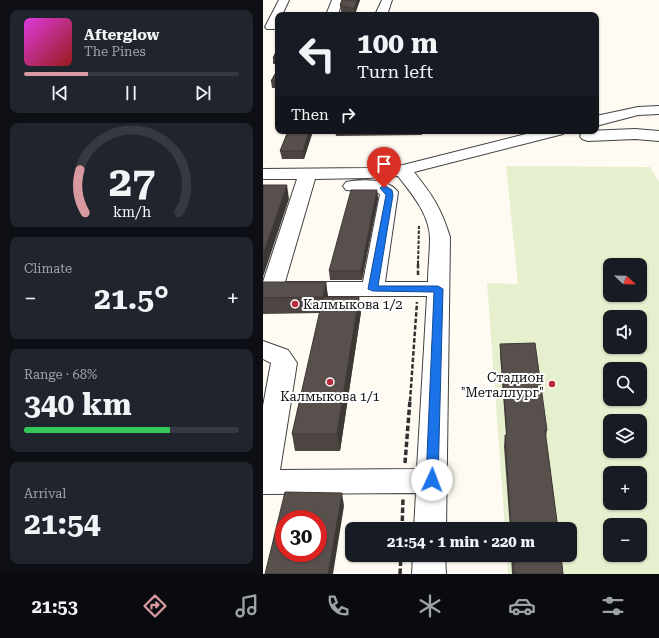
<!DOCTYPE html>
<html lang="en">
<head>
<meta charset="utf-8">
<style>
	body { margin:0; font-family:"Roboto Serif",serif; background:#20242c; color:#f1f3f6; height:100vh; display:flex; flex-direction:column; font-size:15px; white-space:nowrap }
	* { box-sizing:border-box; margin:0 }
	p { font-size:13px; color:#9ea1a6 }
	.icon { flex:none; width:22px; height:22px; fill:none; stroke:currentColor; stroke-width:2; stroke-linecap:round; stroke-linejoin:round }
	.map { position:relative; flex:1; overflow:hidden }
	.sheet { display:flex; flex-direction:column; gap:10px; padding:10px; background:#0d0f14; width:263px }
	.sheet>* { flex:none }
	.top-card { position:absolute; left:12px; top:12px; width:324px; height:122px; border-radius:8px; box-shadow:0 1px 3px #0004; background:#171b24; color:#f1f3f6; overflow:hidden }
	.needle { width:26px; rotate:112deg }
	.fabs { position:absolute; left:340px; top:258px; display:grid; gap:8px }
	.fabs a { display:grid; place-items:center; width:44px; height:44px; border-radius:8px; background:#171b24; box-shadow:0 1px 3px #0004; font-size:20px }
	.speed { position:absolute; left:12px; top:510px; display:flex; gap:8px; font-size:20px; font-weight:700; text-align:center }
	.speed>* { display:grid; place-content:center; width:52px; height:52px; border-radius:50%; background:#171b24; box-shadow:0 1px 3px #0004; line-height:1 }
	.speed .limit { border:6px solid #d22; background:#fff; color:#111 }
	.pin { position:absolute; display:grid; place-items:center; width:34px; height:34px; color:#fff; margin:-41px -17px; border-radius:50% 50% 50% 0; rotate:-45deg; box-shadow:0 0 4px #0007 }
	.pin .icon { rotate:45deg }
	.me { position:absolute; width:44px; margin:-22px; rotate:2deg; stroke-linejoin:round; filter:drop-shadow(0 0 3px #0008) }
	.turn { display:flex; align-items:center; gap:14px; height:84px; padding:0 16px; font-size:18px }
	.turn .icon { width:52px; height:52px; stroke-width:2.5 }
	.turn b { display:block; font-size:28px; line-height:34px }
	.then { display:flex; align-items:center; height:38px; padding:0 16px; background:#0003; gap:8px; font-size:15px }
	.big { font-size:30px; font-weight:700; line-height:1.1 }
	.sheet .widget { flex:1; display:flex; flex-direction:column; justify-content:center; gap:6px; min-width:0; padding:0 14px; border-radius:8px; background:#20242c }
	.sheet .dial { align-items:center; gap:0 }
	.dial svg { height:104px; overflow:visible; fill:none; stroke:#363941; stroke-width:7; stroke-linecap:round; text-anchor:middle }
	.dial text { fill:#f1f3f6; stroke:none }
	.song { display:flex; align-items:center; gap:12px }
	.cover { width:48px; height:48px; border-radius:6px; background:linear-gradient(135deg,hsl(300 70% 55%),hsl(0 70% 35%)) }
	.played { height:4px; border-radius:2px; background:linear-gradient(90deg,#d999a1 30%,#363941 30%) }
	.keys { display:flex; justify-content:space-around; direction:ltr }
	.heat { display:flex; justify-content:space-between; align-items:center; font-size:22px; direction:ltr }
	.charge { height:6px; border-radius:3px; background:linear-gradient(90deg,#34c759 68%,#363941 0) }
	.trip { position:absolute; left:82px; top:522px; width:232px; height:40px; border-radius:8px; background:#171b24; box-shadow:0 1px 3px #0004; font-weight:700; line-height:40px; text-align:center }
	.tabs { display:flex; height:64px; justify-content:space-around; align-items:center; background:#090b0e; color:#9ea1a6 }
	.tabs .icon { width:28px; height:28px }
	.tabs .active { color:#d999a1 }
	.tabs b { font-size:18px; color:#f1f3f6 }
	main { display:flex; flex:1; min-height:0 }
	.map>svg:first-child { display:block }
</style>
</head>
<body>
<main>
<section class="sheet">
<div class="widget">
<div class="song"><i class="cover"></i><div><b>Afterglow</b><p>The Pines</p></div></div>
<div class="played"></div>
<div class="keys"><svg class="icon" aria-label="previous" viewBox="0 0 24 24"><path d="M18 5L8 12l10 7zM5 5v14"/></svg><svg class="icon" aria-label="pause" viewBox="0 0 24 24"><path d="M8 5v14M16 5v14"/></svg><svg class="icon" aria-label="next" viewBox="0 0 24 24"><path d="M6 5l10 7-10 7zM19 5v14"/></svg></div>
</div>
<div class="widget dial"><svg viewBox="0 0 100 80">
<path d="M14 69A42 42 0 1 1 86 69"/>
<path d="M14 69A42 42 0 0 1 10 36" stroke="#d999a1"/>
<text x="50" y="56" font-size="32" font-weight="700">27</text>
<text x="50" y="72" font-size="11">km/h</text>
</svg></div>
<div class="widget"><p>Climate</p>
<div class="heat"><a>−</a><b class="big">21.5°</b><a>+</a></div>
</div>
<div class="widget"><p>Range · 68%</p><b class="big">340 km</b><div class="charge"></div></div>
<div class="widget"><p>Arrival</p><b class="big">21:54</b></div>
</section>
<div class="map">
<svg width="396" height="574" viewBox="0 0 396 574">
	<rect width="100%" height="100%" fill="#fffbf2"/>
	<!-- pitch -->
	<path fill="#e6f0ce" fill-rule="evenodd" d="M243,166L387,167L396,182V574H245L244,555H307V529H242L224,283L255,284ZM347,265H377V295H347ZM347,317H377V347H347ZM347,369H377V399H347ZM347,421H377V451H347ZM347,473H377V503H347ZM347,525H377V555H347Z"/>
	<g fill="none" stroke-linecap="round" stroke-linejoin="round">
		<!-- minor casing -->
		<g stroke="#424242" stroke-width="2">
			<path id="minor" d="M16,0H26L19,15H15V24L12,29H4L2,27Z
				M69,0H79L75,15H63Z
				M119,0H129L124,15H112Z
				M396,106V114L375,115L333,126V116L375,107Z
				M372,129L396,131V141L372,139L325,141L319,139L317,136L319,133L325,131Z
				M275,131H302L300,134L151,172C170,196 178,208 187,237L183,529H151L153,493L0,494V406L8,363L0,359V341L25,350L34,363L17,470L154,469L164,296H0V282L34,179H0V169L105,168L140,165ZM135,176C149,194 167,215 167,239C167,253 165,268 165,282H122L135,192C126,178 97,179 83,182L80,186L83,190L113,192L117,194L100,282H22L52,179L105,178Z
				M150,555H182L183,574H149Z"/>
		</g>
		<!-- path-far2 -->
		<path stroke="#313131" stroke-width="2" stroke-dasharray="3.5 1.5" stroke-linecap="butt" d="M155,264L156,226"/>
		<!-- path-far1 -->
		<path stroke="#313131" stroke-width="2.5" stroke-dasharray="4.5 2" stroke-linecap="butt" d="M155,275V263
			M147,401L154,302"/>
		<!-- path -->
		<path stroke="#313131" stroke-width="3.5" stroke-dasharray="5.5 2.5" stroke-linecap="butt" d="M142,463L147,400
			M139,529L140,499
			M137,574L138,555"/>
		<!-- minor -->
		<use href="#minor" fill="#fff" fill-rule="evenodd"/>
	</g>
	<!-- wall -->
	<path fill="#4c4541" d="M79,0H97L92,15H89L78,12L77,5Z
		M15,48V64H10V58Z
		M15,69V88H9L8,81Z
		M25,131H50L41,159H19L17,151Z
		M72,131H159V135L73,136Z
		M114,190L115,199L99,280H67L66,271Z
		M0,282H63L65,297L98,312L77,451H32L29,434L57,313L0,314Z
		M237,344L284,430L283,437L295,529H247L241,446L242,435H243L237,354Z
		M248,555H298L300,574H249Z"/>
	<!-- shaded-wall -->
	<path fill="#3e3835" d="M94,0H97L91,15V9Z
		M46,131H50L41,159L40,151Z
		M24,185L26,199L0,277V254Z
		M114,190L115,199L99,280L98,271Z
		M63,282L65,298L60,297Z
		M96,297L98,312L77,451L74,434Z
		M79,493L81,506L70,574H65Z"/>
	<!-- building -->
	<path fill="#58504c" stroke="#3e3835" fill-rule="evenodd" d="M79,0H94L91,9L77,5Z
		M15,48V58H10Z
		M15,69V81H8Z
		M25,131H46L40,151H17Z
		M0,185H24L0,254Z
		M88,190H114L98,271H66Z
		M0,282H63L60,297L0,298Z
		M60,297H96L74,434H29Z
		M272,343L284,430H282L295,529H248L242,435H244L237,344Z
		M22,492L79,493L65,574H2ZM21,519H55V553H21Z
		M250,555H298L300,574H251Z"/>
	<!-- route -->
	<path fill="#1a73e8" stroke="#114b97" d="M121,185L129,190L130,195L115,286H175L180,289L175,480L173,484L169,485L165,484L163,480L171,292L110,291L105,289L123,195L117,188Z"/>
	<!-- markers -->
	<g fill="#bb2b39" stroke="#fff" stroke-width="1.5">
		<circle cx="32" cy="304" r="4"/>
		<circle cx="67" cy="382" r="4"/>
		<circle cx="289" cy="384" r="4"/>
	</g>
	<g text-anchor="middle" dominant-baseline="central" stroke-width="4" stroke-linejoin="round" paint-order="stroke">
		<!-- poi labels -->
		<g font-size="13" fill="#0f0f0f" stroke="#fff" text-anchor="start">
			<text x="40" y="304">Калмыкова 1/2</text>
			<text x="281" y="377" text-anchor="end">Стадион<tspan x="281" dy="15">"Металлург"</tspan></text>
			<text x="67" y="396" text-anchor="middle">Калмыкова 1/1</text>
		</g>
	</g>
</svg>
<div class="fabs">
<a><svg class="needle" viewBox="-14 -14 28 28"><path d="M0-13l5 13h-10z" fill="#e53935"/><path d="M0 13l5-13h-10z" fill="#9ea1a6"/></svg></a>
<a><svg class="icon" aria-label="sound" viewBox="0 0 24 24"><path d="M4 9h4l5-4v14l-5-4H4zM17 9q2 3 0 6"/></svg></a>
<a><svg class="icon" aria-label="search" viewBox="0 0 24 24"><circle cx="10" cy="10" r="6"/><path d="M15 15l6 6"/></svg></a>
<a><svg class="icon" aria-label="layers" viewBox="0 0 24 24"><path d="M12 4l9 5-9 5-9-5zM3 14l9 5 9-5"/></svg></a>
<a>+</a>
<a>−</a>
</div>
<div class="speed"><div class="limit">30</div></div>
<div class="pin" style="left:121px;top:188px;background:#d93025"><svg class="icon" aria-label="arrive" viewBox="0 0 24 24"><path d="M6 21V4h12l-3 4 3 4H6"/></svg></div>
<svg class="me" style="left:169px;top:480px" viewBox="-20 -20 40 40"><circle r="19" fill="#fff"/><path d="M0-13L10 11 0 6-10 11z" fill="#1a73e8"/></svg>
<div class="trip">21:54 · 1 min · 220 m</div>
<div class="top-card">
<div class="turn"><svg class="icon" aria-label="left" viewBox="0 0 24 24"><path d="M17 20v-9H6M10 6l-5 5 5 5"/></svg><div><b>100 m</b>Turn left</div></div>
<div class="then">Then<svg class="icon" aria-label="right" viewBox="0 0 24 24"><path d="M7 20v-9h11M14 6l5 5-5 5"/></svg></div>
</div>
</div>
</main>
<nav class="tabs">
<b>21:53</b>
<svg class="icon active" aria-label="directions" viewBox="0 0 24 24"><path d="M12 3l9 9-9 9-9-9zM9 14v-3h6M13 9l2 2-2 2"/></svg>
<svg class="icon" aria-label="music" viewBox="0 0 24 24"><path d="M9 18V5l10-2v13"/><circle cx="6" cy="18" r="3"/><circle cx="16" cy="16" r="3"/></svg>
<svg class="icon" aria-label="phone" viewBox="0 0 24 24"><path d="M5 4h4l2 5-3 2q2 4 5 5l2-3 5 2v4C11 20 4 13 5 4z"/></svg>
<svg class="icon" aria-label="climate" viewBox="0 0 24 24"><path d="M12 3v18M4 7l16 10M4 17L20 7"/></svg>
<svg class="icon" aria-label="car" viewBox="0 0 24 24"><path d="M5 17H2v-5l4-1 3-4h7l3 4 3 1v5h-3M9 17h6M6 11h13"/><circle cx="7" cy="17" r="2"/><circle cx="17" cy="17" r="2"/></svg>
<svg class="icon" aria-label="filters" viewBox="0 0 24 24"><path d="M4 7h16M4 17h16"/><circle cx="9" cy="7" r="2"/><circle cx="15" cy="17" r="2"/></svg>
</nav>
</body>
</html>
